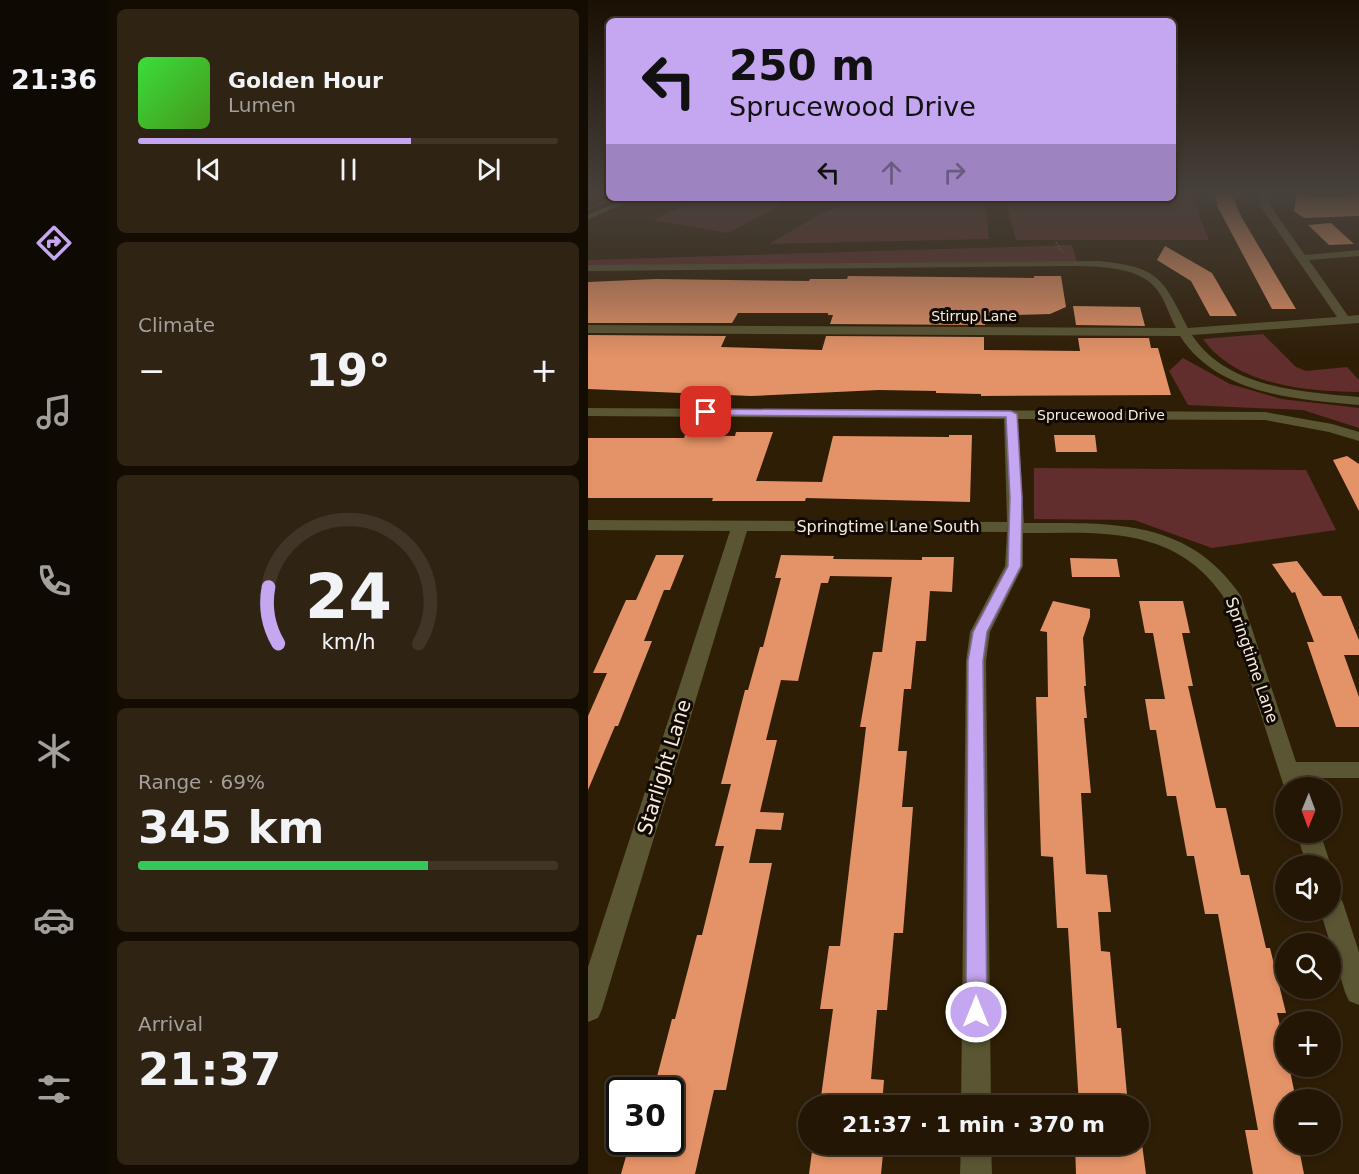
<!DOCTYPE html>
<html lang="en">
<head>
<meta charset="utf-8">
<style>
	body { margin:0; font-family:"DejaVu Sans",sans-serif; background:#2f2313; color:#f1f3f6; height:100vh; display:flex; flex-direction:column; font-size:22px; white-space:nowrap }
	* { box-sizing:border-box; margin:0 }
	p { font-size:20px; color:#a39f9a }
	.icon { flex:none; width:33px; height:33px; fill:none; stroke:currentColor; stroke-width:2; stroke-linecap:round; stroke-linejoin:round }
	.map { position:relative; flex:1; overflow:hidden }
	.sheet { display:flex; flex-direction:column; gap:9px; padding:9px; background:#130c02; width:480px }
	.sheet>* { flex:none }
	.hud { position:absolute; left:18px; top:18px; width:570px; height:183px; border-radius:9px; box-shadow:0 3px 9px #0003,0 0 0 2px #403526; background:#c5a6f0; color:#111; overflow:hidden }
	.needle { width:39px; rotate:181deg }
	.controls { position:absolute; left:687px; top:777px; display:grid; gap:12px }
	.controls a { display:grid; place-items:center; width:66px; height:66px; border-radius:50%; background:#231604; box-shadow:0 3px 9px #0003,0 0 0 2px #403526; font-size:30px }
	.speed { position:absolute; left:18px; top:1077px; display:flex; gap:12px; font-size:30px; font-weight:700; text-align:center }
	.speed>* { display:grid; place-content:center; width:78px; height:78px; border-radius:50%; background:#231604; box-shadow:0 3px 9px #0003,0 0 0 2px #403526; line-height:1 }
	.speed .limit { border:3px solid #111; border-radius:9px; background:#fff; color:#111 }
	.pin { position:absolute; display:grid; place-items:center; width:51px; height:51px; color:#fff; margin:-26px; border-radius:12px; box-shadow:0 3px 9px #0006 }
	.me { position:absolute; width:66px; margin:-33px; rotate:0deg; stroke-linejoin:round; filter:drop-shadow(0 0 4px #0008) }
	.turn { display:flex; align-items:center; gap:21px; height:126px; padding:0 24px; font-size:27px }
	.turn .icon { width:78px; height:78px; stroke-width:2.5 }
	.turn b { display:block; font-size:42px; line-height:51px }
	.lanes { display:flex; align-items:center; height:57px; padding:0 24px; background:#0003; justify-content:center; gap:30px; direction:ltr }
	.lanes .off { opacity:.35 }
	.big { font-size:45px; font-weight:700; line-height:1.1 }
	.sheet .widget { flex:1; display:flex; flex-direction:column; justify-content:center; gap:9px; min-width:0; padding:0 21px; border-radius:9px; background:#2f2313 }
	.sheet .dial { align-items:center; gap:0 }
	.dial svg { height:156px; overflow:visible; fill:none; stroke:#403526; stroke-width:7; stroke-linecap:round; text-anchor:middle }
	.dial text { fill:#f1f3f6; stroke:none }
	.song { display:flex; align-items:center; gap:18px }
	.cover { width:72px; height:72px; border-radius:9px; background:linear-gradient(135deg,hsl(120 70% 55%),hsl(100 70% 35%)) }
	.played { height:6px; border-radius:3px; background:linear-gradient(90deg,#c5a6f0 65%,#403526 65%) }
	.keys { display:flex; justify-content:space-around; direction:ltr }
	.heat { display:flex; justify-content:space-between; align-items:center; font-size:33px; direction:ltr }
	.charge { height:9px; border-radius:4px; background:linear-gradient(90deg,#34c759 69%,#403526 0) }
	.trip { position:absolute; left:210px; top:1095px; width:351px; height:60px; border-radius:30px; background:#231604; box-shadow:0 3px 9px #0003,0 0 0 2px #403526; font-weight:700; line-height:60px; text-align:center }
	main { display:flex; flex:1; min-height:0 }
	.tab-bar { display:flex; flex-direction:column; width:108px; justify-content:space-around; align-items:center; background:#0e0902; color:#a39f9a }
	.tab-bar .icon { width:42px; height:42px }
	.tab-bar .active { color:#c5a6f0 }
	.tab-bar b { font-size:27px; color:#f1f3f6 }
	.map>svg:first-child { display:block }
</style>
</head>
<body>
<main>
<nav class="tab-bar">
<b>21:36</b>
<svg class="icon active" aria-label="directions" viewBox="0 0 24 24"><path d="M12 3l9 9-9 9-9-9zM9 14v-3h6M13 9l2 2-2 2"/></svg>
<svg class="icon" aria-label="music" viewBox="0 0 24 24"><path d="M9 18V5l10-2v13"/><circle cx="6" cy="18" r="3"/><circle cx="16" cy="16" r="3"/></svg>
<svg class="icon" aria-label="phone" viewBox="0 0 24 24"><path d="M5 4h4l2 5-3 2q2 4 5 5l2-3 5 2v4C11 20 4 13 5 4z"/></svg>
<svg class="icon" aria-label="climate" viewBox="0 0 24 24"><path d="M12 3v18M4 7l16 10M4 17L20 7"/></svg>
<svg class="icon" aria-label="car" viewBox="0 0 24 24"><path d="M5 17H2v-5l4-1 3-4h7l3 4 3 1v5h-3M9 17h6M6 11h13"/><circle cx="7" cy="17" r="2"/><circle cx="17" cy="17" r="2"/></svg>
<svg class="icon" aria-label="filters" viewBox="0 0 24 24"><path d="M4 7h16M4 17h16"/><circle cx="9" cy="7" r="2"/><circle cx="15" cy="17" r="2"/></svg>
</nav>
<section class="sheet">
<div class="widget">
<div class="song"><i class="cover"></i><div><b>Golden Hour</b><p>Lumen</p></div></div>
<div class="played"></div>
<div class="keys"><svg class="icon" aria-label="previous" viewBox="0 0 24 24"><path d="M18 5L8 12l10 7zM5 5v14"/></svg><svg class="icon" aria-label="pause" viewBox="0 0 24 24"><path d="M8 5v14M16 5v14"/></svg><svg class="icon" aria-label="next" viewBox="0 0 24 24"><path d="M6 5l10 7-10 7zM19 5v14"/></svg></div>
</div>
<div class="widget"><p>Climate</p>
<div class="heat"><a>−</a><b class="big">19°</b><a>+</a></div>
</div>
<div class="widget dial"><svg viewBox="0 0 100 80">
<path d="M14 69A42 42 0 1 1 86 69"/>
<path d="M14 69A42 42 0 0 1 9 40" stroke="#c5a6f0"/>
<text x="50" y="56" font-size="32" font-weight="700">24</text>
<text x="50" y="72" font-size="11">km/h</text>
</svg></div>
<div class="widget"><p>Range · 69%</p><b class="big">345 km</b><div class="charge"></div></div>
<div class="widget"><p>Arrival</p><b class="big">21:37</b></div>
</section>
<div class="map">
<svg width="771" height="1174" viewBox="0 0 771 1174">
	<rect width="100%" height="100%" fill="#2f1e06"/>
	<!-- green -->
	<path fill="#622e2d" d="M585,194H603L621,240H428L417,198H585Z
		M111,198H206L140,233L65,220Z
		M269,198H397L401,239L181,244L229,216Z
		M484,245L489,262L0,267V260Z
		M675,334L708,367L718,371L759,367L771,380V392C718,391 649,386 615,339Z
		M595,358L642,384L693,399L771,408V428L715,410L600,405L581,371Z
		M446,468L718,470L748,530L624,548L546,520L446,519Z"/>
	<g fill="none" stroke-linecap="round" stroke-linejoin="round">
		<!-- stream -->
		<path stroke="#5c7a27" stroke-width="4" d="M0,217L45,198"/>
	</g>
	<!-- building -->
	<path fill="#e49267" d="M626,194H643L654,218L708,309H684L628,204H630Z
		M708,195L738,197L771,195V216L716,218L706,211Z
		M743,223L766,244L741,245L720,225Z
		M577,246L624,273L649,316H622L603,281L569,260Z
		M260,276L446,278V276H473L478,307L462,314L397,316V325L242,324L245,315H240V313H150L144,323H0V282L68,279L221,281L222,279H259Z
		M485,306L552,307L557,326L488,325Z
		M0,335L138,336L133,347L234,350L238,336L396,337V350L492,351L490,338H561L563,348H570L583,395L393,396V394L348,393V391L291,390L163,396L0,389Z
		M148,432H185L168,481L234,482L245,436L361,437V435H384L382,502L218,498L217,501H124L125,498H0V438H96L97,435L147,436Z
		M466,435H507L509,452H468Z
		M759,456L771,464V511L745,460Z
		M68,555H96L82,590H76L56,641H64L30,726H27L0,790V716L19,673H5L38,600H48Z
		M193,555L246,556L245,559L334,560V557H366L364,592L342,591L338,641H328L323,689H316L310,751H319L314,807H325L315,933H306L299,1010H289L283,1079L296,1080L294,1105L232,1104L245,1009H232L241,946H252L278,727H272L285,652H294L304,577L242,576L240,583H233L210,681L193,680L178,740H189L172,812L196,813L193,830L168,829L161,863H184L138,1090H126L107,1174H33L42,1142H82V1089L66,1088L84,1019H87L109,935H114L136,846H127L143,784H133L157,690H160L172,647H175L193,578H187Z
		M482,558L529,559L532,577H484Z
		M709,561L735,596H753L771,640V655H756L771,697V727H748L719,642H726L707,592L704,593L684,564Z
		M465,601L502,609V617L495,638L498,686H496L499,718H496L503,793H493L498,874L519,875L523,912H510L513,951L522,952L529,1028H533L540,1106L491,1105L480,928H469L465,857L453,856L448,697H460L459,632L452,631Z
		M551,601H595L602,633H594L605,686H600L628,808H638L653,875H661L678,948H682L698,1013H689L698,1052V1066H701L708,1100H698V1144H710L716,1174H665L657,1130H670L630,914H617L606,856H599L588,796H579L568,730H562L557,699H577L565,633H557Z
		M225,1144H296L293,1174H221Z
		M487,1144H554L558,1174H488Z"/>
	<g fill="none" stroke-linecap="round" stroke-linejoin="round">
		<!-- path -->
		<path stroke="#6e5e4a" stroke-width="2" stroke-dasharray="2 1.5" stroke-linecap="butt" d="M0,209L26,198
			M468,242L474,252"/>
		<!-- minor -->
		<path fill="#5a5532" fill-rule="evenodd" d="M674,194H682L681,204L717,255L771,250V256L721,260L760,316L771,315V323L604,335C638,388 715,392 771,397V405C708,400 629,394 592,336L0,333V325L588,328C582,317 579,305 572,294C555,266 515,267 486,266L0,271V265L510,261C571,267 574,277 600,328L749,317L671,204Z
			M0,408L677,412L744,424L771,432V441L741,432L677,420L430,419L436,523C520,523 600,517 653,596L708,762H771V778H714L717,788H698V793L635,596C586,525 512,533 435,533V566L402,632L398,661L403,1106H373L378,661L382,632L417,566L419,532L159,531L14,1009L10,1018L0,1022V967L142,531L0,530V520L419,522L416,419L0,416Z
			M708,832H732L743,866L742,867L719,866Z
			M742,892L751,895L755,903L771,952V1005L761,1001L757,992L732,910H742Z
			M373,1144H403L404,1174H372Z"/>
	</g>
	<!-- sky -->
	<linearGradient id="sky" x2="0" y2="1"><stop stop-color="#1a1003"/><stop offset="0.54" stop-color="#47413b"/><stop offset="1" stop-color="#47413b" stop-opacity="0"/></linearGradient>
	<rect width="771" height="358" fill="url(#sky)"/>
	<!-- route -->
	<path fill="#c5a6f0" stroke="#806c9c" stroke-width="1.5" d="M118,409L423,411L429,414L434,498L433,566L399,632L395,661L399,1012L396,1019L388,1022L381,1019L378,1012L380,661L385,632L420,566L422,498L418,417L114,415V410Z"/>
	<g text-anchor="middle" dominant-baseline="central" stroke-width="6" stroke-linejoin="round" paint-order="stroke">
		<!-- far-street labels -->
		<g font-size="14" fill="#f7ecde" stroke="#110a03">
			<text x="386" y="316">Stirrup Lane</text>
			<text x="513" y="415">Sprucewood Drive</text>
		</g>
		<!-- street labels -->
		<g font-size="16" fill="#f7ecde" stroke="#110a03">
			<text x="300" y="526">Springtime Lane South</text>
			<text transform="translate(664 660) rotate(71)">Springtime Lane</text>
		</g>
		<!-- near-street labels -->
		<g font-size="20" fill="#f7ecde" stroke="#110a03">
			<text transform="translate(76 767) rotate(-73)">Starlight Lane</text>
		</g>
	</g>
</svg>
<div class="controls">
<a><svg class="needle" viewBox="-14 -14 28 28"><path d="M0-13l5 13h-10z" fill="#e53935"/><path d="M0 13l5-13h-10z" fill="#a39f9a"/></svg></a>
<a><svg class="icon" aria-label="sound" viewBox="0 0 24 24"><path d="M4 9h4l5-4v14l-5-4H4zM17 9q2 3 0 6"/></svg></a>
<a><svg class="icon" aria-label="search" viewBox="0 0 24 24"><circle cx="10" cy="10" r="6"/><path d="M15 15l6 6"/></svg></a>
<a>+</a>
<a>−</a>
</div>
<div class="speed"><div class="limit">30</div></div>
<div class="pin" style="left:118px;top:412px;background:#d93025"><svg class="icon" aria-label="arrive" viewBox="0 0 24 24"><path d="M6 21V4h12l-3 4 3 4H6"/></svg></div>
<svg class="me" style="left:388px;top:1012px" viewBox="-20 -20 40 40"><circle r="17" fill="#c5a6f0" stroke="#fff" stroke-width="3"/><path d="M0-11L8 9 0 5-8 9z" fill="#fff"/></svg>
<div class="trip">21:37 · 1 min · 370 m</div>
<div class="hud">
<div class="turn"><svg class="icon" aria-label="left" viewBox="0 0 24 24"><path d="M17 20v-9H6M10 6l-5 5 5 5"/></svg><div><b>250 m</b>Sprucewood Drive</div></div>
<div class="lanes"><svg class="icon" aria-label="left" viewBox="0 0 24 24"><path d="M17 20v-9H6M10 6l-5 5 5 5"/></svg><svg class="icon off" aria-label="ahead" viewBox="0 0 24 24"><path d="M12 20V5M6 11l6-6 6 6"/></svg><svg class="icon off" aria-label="right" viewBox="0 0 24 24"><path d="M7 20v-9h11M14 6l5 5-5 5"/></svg></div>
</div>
</div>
</main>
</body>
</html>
